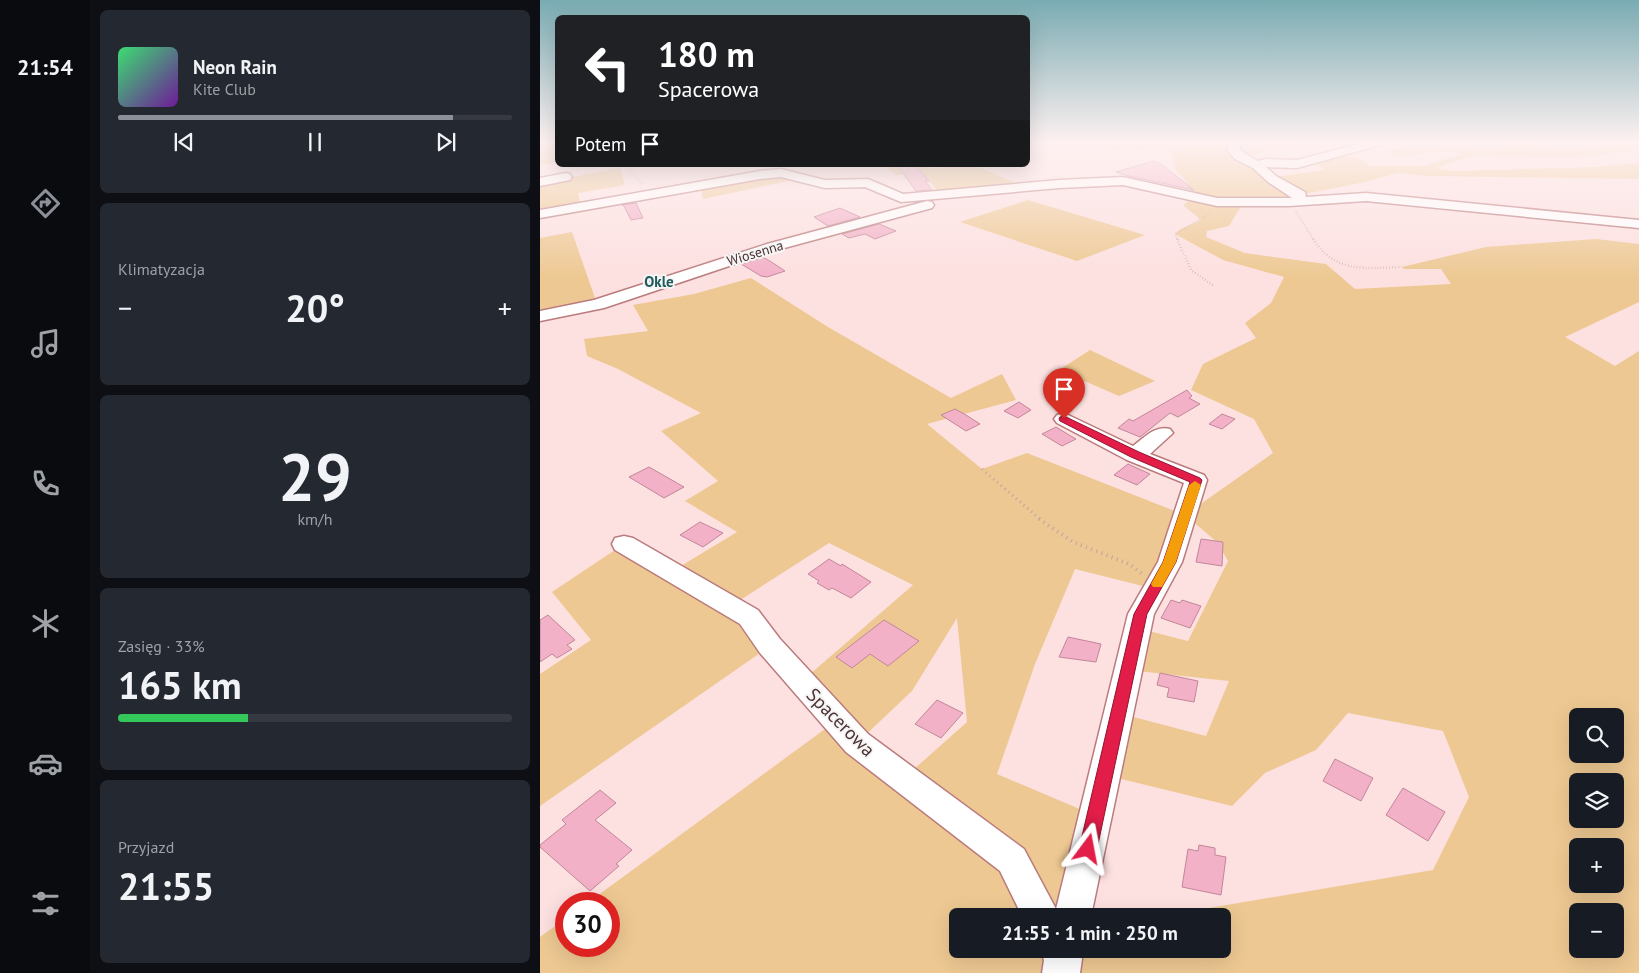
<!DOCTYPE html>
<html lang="pl">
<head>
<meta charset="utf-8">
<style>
	body { margin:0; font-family:"PT Sans",sans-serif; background:#242831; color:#f1f3f6; height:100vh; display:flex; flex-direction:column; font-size:19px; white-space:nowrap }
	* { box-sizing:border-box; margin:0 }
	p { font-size:16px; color:#9ea1a6 }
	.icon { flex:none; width:28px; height:28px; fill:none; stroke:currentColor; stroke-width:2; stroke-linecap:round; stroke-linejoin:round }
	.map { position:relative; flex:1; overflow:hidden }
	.sheet { display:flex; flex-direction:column; gap:10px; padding:10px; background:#0d0f14; width:450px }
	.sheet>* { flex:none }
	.guide { position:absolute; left:15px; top:15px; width:475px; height:152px; border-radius:8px; box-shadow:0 5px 20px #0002; background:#202124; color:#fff; overflow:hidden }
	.controls { position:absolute; left:1029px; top:708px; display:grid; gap:10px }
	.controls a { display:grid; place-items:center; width:55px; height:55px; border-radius:8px; background:#171b24; box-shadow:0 5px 20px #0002; font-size:25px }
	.speed { position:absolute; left:15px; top:892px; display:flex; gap:10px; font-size:25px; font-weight:700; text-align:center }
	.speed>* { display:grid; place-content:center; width:65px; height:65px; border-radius:50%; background:#171b24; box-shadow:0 5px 20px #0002; line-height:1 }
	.speed .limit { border:8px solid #d22; background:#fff; color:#111 }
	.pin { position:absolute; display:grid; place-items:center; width:42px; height:42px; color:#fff; margin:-51px -21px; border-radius:50% 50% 50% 0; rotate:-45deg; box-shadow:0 0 5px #0007 }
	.pin .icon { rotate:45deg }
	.me { position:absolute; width:55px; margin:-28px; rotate:13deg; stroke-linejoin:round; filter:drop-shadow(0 0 4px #0008) }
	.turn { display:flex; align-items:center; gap:18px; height:105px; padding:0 20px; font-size:22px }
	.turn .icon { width:65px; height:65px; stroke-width:2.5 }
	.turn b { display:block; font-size:35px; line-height:42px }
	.then { display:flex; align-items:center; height:48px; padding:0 20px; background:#0003; gap:10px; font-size:19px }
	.big { font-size:38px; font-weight:800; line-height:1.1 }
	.sheet .widget { flex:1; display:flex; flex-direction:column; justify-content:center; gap:8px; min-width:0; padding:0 18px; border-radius:8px; background:#242831 }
	.sheet .dial { align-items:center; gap:0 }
	.dial b { font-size:65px; line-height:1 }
	.song { display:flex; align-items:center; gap:15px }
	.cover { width:60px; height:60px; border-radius:8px; background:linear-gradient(135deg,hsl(140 70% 55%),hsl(280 70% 35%)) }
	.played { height:5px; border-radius:2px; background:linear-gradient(90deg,#8c9099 85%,#363941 85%) }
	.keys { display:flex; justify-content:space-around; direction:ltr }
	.heat { display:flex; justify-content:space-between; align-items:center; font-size:28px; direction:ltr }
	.charge { height:8px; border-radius:4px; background:linear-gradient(90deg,#34c759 33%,#363941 0) }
	.trip { position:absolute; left:409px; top:908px; width:282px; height:50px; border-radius:8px; background:#171b24; box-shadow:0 5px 20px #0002; font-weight:800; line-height:50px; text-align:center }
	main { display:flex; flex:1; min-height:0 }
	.menu { display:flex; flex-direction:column; width:90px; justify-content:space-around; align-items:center; background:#090b0e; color:#9ea1a6 }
	.menu .icon { width:35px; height:35px }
	.menu .active { color:#8c9099 }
	.menu b { font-size:22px; color:#f1f3f6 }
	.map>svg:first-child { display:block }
</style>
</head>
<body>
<main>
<nav class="menu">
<b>21:54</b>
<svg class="icon active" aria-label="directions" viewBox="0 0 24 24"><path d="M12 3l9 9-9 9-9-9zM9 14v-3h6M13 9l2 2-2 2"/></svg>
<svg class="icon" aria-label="music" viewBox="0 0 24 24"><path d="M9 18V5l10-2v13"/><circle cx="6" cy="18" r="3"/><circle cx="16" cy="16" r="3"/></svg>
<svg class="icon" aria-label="phone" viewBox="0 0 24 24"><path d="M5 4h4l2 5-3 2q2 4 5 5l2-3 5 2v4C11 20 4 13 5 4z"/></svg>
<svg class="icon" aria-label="climate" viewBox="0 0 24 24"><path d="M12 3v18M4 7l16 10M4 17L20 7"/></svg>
<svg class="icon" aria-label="car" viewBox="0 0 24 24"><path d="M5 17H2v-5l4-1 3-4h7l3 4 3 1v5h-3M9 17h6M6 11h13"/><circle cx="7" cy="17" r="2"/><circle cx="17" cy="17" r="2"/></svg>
<svg class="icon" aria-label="filters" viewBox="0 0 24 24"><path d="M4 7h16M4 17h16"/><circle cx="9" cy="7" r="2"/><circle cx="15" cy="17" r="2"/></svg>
</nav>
<section class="sheet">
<div class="widget">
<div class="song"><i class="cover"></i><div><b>Neon Rain</b><p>Kite Club</p></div></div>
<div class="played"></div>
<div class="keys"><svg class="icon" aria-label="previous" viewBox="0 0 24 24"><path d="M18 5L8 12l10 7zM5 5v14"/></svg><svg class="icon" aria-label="pause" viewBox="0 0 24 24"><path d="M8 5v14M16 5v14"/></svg><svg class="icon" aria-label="next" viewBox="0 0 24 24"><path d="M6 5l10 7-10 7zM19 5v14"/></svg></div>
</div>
<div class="widget"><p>Klimatyzacja</p>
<div class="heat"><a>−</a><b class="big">20°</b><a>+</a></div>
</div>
<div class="widget dial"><b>29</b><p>km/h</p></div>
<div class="widget"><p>Zasięg · 33%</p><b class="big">165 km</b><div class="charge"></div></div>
<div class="widget"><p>Przyjazd</p><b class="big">21:55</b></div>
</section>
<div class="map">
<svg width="1099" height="973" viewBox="0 0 1099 973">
	<rect width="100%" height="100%" fill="#fde0e0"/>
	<!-- green -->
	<path fill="#edc892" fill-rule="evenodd" d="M0,143H17V162L0,165Z
		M517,143H694V151L722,143H751L704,158L734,177L785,170L771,162L793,155L819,158L830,166H883L920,155L914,151L852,156L848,150L908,146L969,148L965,143H996L1002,147H1052L1069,143H1099V150L1096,151L1033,157L932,156L896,168L914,171L1055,167L1099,163V179L887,176L857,173L825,182L760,195L758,201L701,202L700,208L689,226L667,231L666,237L705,253L786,264L815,289L911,284L901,269H864L862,267L946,247L1056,239L1099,244V302L1025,337L1075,366L1099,351V973H0V937L26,918V946H69V904H46L296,721L262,681L373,585L289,543L191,606L230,646L0,806V674L51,640L12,592L84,544L131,572L197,532L145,501L178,481L121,431L161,413L78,369L47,356L44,339L108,331L93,305L154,294L211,278L288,327L411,398L462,374L476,400L387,424L442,469L487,453L645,515L733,453L714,419L651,390L663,364L716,338L705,323L731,303L744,277L683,260L635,234L641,229L661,220L643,205L654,197L646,181L635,169L631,147L588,151ZM645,515L677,542L688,561L648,641L597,628L588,670L689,681L666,736L578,713L565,775L692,806L725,773L776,750L808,713L903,731L929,797L893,870L669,908L623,913L615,916H682V949H545L524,958L526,949H418V916H533L556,816L457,774L495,664L535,569L615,589ZM417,618L427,722L364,778L317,743L372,691ZM1038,716H1075V754H1038ZM1038,781H1075V819H1038ZM1038,846H1075V884H1038ZM1038,911H1075V949H1038Z
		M345,165H380L392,168L434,165L484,187L401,195L382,172L356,175Z
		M80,168L85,185L38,193L41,207L0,214V183Z
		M220,175L262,178L163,199L161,186Z
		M488,200L605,235L537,261L420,222Z
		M32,232L56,301L0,314V238Z
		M550,350L615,381L579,396L519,370Z"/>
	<!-- building -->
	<path fill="#f2b1c7" stroke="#c2869b" d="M614,161L621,164L654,190L589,176L576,172Z
		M357,165H375L389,181H385L392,190L376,191Z
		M96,203L103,218L91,220L84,206L82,205Z
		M300,208L320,217L288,226L274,217Z
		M339,224L356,231L335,239L325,234L309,238L302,234Z
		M223,257L233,263L245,271L227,277L221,276L201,264Z
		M647,390L652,396L649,398L660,404L638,417L630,413L600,437L578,428L589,419L593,421Z
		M479,402L491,410L478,418L464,411Z
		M415,409L426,415L440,424L426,431L401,415Z
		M682,414L695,419L682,429L669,424Z
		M516,427L529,435L536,439L522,446L502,434Z
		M588,464L610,474L597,485L574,475Z
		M109,467L144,487L124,498L89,477Z
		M160,522L183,533L163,547L140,535Z
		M661,539L683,542L682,566L656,562Z
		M289,559L301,566L302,564L331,582L311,598L292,588L289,590L277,583L279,581L268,574Z
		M631,600L640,603L642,600L661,606L650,628L621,618Z
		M8,615L35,640L27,645L32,649L17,658L12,654L0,662V620Z
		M344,620L379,641L348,666L330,654L312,668L296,657Z
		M528,637L561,644L556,662L519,657Z
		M620,673L658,681L654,702L627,697L629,688L617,685Z
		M397,700L423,713L401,738L375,724Z
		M795,759L833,778L821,801L783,781Z
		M863,788L905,812L888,841L846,815Z
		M60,790L76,803L55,820L92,850L76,864L79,866L50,891L0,847V845L26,824L22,820Z
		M659,845L675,848V855L686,857L681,895L642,887L648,849L658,851Z"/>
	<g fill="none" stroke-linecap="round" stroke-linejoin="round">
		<!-- minor casing -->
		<g stroke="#ba7b7d" stroke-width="3">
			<path id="minor" d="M688,143H700V150L718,161L726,159L757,160L823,143H842L840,145L757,168L726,167L736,176L765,192L766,197L826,193L1099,220V228L826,201L749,206H677L583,185L519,188L361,202L325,187L285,188L241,177L220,179L0,218V210L220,171L241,169L285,180L328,179L363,194L519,180L583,177L677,198H752L728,182L713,168L695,159L688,151Z
				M26,173L30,174L32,177L30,180L0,186V178Z
				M387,201L392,202L394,205L392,208L237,250L64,308L0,321V311L54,300L227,244Z
				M524,413L593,446C605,437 615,425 630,429L633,433L610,454L664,475L667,480L642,562L614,614L551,916H482L460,871L306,752L220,653L200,624L75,550L72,544L75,538L84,536L93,538L218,610L240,639L328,734L484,849L516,909L588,614L618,562L644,483L587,460L517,423L514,419L517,415Z
				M499,949H538L542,959L540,973H502L504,960Z"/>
		</g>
		<!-- path-far3 -->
		<path stroke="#bfa3a3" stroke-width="2" stroke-dasharray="0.5 2" stroke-linecap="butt" d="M85,165L102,184
			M756,212L774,240
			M638,240L635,234L672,212"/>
		<!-- path-far2 -->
		<path stroke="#bfa3a3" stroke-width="2.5" stroke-dasharray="0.5 2.5" stroke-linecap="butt" d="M637,239L651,270L674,286
			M773,239C796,274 825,268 862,267"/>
		<!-- path-far1 -->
		<path stroke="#bfa3a3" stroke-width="3" stroke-dasharray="1 4" stroke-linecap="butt" d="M442,469L501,520"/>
		<!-- path -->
		<path stroke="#bfa3a3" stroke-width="4" stroke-dasharray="1 4.5" stroke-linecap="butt" d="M499,519L533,542L589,564L603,574"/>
		<!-- minor -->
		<use href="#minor" fill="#fff" fill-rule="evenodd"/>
	</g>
	<!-- sky -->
	<linearGradient id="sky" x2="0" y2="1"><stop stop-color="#79abb2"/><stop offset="0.51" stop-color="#fef1f1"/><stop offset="1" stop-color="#fef1f1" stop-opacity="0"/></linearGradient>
	<rect width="1099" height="279" fill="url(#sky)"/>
	<!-- route -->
	<path fill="#e11d48" stroke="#92132f" d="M524,416L599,452L660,478L662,480L636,562L607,614L557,849L554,855L548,857L542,855L539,849L594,614L623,562L650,482L591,457L520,421L519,419L520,417Z"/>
	<!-- slow -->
	<path fill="#f59e0b" d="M655,481L661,485L636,562L622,587H613L611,584L623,562L649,485Z"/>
	<g text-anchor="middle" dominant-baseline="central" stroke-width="4" stroke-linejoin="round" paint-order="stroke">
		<!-- far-street labels -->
		<g font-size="14" fill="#4f3334" stroke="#f5f5f5">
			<text transform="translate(215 253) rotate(-17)">Wiosenna</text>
		</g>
		<!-- far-neighbourhood labels -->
		<g font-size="15" font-weight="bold" fill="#1f5a5c" stroke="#f5f5f5">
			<text x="119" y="281">Okle</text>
		</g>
		<!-- near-street labels -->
		<g font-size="19" fill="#4f3334" stroke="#f5f5f5">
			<text transform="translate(301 722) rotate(45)">Spacerowa</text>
		</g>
	</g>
</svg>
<div class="controls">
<a><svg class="icon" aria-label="search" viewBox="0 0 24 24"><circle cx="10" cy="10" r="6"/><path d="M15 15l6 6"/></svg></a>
<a><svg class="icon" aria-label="layers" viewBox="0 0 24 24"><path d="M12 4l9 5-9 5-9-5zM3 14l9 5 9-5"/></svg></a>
<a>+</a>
<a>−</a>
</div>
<div class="speed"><div class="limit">30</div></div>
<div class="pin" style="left:524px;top:419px;background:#d93025"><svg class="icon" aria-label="arrive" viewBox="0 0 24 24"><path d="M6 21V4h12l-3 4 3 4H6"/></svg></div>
<svg class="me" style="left:548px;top:849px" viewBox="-20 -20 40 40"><path d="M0-17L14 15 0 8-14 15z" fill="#e11d48" stroke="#fff" stroke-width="4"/></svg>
<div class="trip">21:55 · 1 min · 250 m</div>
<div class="guide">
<div class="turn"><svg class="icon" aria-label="left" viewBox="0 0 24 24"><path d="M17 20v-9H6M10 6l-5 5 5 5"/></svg><div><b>180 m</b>Spacerowa</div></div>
<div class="then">Potem<svg class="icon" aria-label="arrive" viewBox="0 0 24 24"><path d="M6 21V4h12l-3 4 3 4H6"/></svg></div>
</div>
</div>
</main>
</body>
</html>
